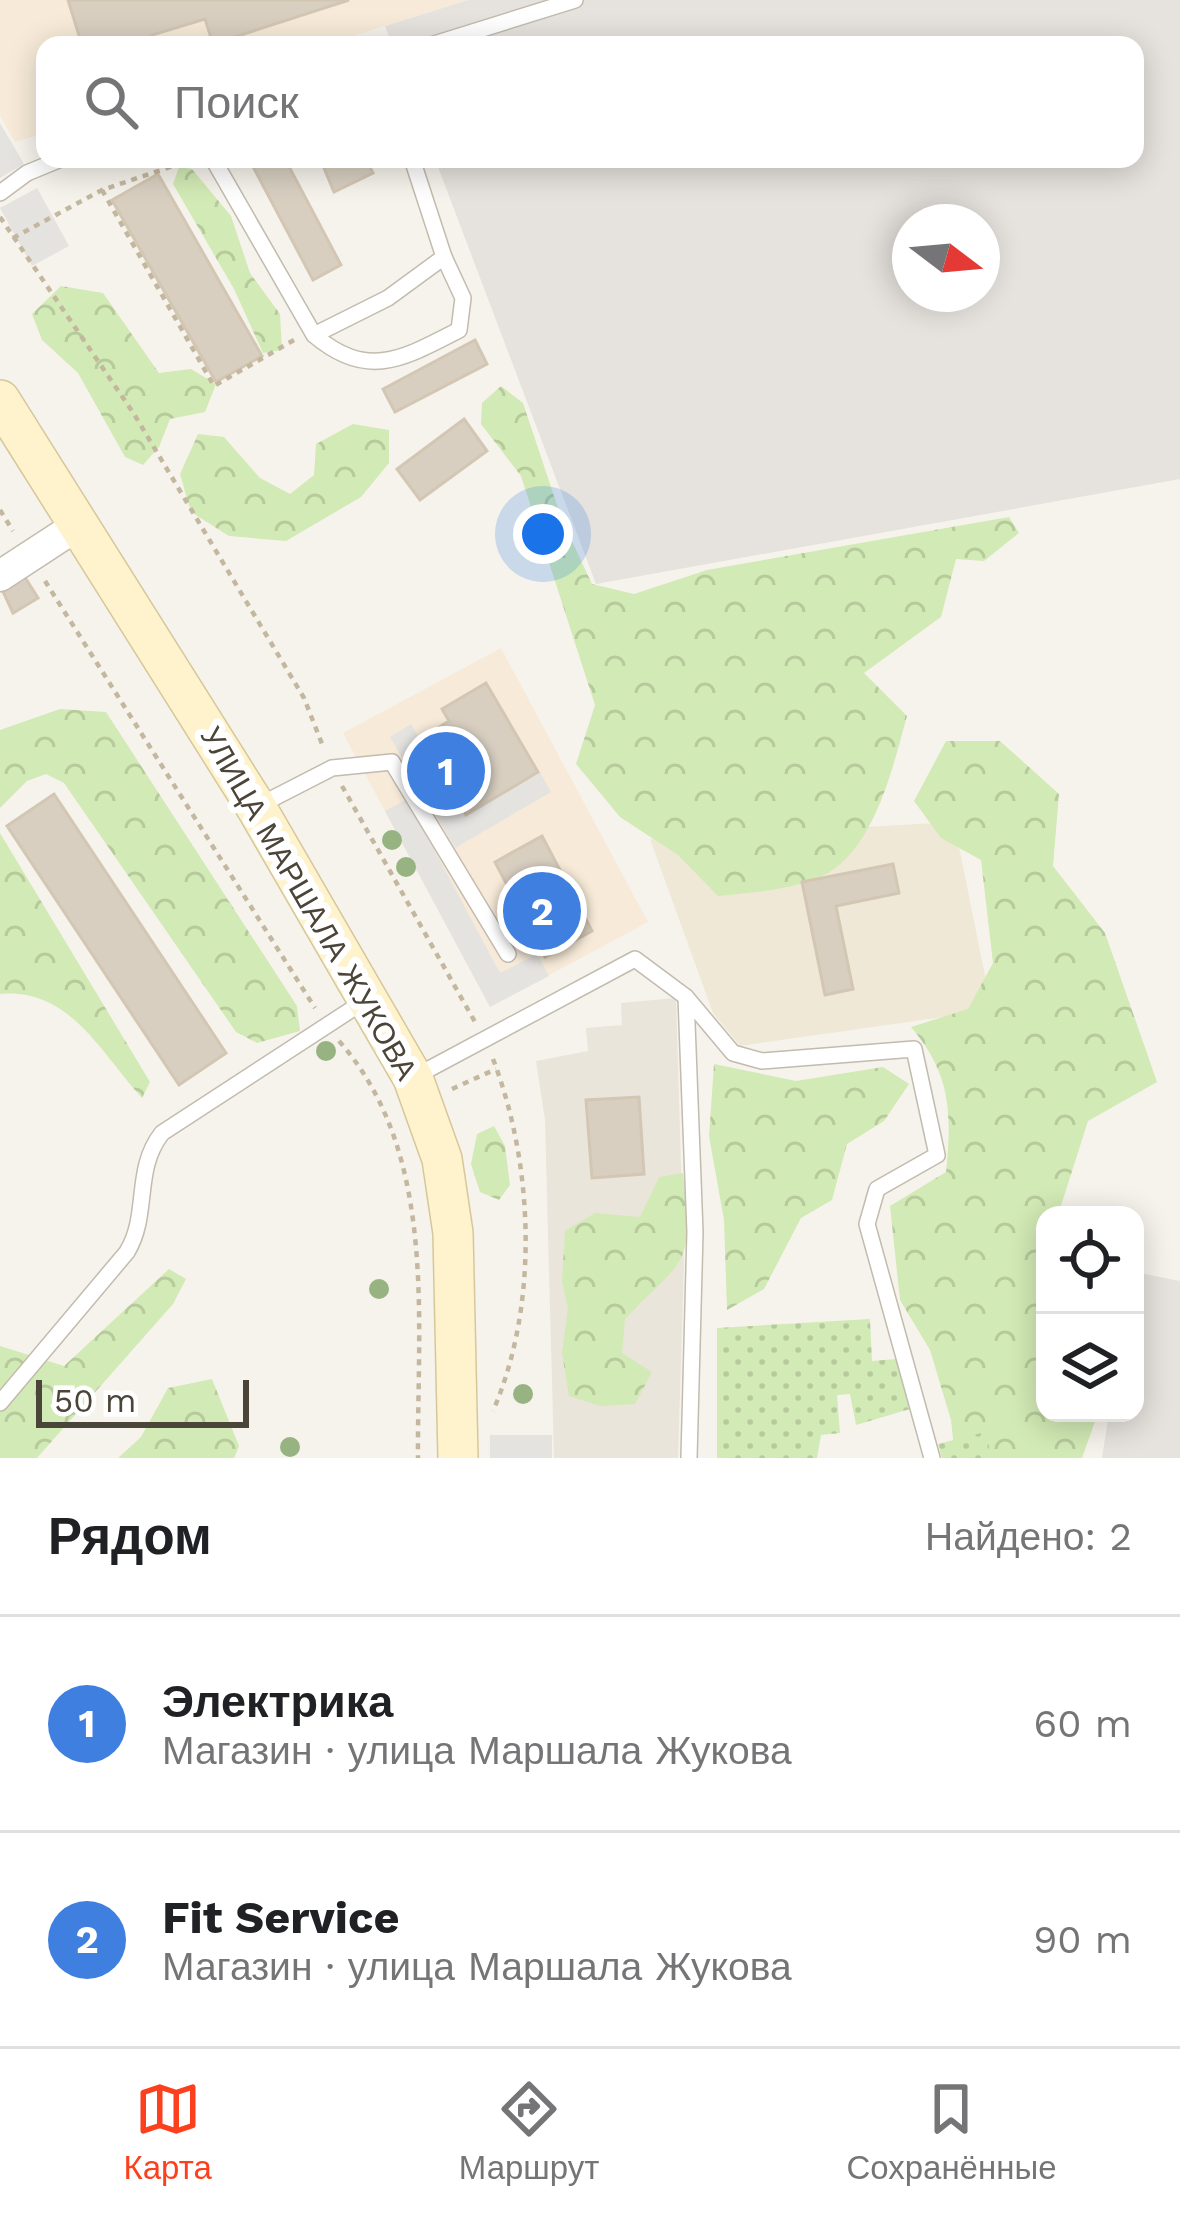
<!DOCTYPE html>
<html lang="ru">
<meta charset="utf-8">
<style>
:root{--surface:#fff;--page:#f6f6f6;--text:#202124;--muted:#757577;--line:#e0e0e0;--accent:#fc3f1d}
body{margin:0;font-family:"Work Sans",sans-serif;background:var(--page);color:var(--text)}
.controls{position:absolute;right:36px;bottom:36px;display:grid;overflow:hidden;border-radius:24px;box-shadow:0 6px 30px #0003}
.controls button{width:108px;height:108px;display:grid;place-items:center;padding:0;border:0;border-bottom:3px solid var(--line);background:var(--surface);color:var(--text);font:60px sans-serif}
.compass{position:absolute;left:892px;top:204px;width:108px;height:108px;border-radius:50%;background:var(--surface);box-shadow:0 6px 30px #0003;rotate:106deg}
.scale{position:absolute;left:36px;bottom:30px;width:213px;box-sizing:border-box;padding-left:12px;border:6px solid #4b4439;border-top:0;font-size:33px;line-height:42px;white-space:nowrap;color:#4b4439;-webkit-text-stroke:9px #fff;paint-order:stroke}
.you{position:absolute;left:543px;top:534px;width:42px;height:42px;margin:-30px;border:9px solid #fff;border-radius:50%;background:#1a73e8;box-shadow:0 0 0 18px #1a73e833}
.badge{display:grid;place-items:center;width:78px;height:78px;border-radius:50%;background:var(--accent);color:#fff;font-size:39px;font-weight:700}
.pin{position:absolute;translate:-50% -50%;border:6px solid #fff;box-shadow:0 3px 12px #0006}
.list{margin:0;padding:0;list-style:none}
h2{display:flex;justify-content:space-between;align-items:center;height:156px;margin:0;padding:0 48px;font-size:51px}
h2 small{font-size:39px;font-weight:400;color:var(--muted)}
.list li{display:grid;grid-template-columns:78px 1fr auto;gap:36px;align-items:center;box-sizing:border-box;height:216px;padding:0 48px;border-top:3px solid var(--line)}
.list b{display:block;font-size:45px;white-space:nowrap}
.list p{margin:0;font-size:39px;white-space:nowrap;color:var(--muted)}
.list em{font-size:39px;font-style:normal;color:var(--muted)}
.icon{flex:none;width:66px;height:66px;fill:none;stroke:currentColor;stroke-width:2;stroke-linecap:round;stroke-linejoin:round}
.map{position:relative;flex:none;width:1180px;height:1458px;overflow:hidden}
.search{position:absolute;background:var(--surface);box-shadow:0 6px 30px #0003;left:36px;right:36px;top:36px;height:132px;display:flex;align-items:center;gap:30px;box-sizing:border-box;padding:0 42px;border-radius:24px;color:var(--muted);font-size:45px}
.sheet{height:588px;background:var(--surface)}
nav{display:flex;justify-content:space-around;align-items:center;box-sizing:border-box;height:168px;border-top:3px solid var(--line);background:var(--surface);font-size:33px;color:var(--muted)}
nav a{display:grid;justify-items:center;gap:6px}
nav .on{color:var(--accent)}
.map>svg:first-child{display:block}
</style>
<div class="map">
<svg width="1180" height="1458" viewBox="0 0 1180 1458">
<defs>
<pattern id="forest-crowns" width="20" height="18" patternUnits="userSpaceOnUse" patternTransform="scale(3)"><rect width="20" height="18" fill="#d2eab5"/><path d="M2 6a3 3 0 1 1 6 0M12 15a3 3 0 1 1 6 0" fill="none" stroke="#b6ca9c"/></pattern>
<pattern id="garden-dots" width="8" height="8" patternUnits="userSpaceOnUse" patternTransform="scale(3)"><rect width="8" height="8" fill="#d2eab5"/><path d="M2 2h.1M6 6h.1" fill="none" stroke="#b6ca9c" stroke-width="1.8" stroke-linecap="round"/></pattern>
</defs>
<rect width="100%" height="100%" fill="#f6f3ec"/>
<path fill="#eae5da" d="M676,998l8,266 -6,194h-124l-9,-338 -9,-59 52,-10 -2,-23 36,-3 -1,-22z"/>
<g fill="#f7ead8">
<path d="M0,0h467l-143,45h-279v88l-30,9 -15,-26z"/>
<path d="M501,648l147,274 -158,85 -147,-274z"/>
</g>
<g fill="#e6e2dd" fill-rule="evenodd">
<path d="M468,0h712v479l-584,105 -161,-425h700v-114h-743l-7,-19zM910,222h72v72h-72z"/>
<path d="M1135,1272l45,9v177h-78l7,-45h26z"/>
</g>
<path fill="#efe8d6" d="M954,822l38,188 -252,36 -27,-33 -63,-174z"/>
<g fill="url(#forest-crowns)">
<path d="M179,167l13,2 39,47 19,57 30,41 2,36 -19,3 -29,-64 -61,-105z"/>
<path d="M61,286l42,7 56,80 32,-4 25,15 -11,28 -35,7 -11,28 -16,18 -18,-8 -47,-84 -36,-33 -10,-26z"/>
<path d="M501,386l22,17 39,117 30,64 42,10 73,-24 302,-53 10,16 -35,28 -28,-2 -15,58 -77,56 43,43c-14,50 -31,128 -79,157 -30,17 -76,19 -110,23l-40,-41 -58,-38 -44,-53 19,-59 -74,-229 -40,-52 1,-21z"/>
<path d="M353,424l36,6v33l-28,34 -75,44 -57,-5 -38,-24 -11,-38 18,-40 26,3 36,41 30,16 24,-19 2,-31z"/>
<path d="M60,709l46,3 191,294 3,25 -43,12 -21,-11 -172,-249 -18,-9 -19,7 -27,27v-78z"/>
<path d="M946,741h54l59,53 -6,72 52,67 52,149 -69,39 -30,94h-13v198h53l-16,45h-127l-4,-38 -21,-70 -30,-50 -10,-94 56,-34c6,-59 5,-98 -35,-145l57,-18 25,-46 -12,-103 -40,-22 -27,-37z"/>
<path d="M0,833l150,249 -8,16c-42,-46 -72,-110 -142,-104z"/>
<path d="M714,1064l82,17 87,-14 26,17 -25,37 -37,23 -15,56 -31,18 -37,71 -37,21 -3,-90 -15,-84z"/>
<path d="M494,1126l11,20 5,39 -11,15 -19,-8 -9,-28 6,-30z"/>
<path d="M683,1173c10,97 4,81 -58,146l-3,34 30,19 -17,32 -35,2 -31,-10 -7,-43 6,-45 -6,-27 3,-50 30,-18 45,4 19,-40z"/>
<path d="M169,1269l17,10 -13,25 -136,154h-37v-112l64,20z"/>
<path d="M212,1379l27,67 -5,12h-116l23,-21 27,-49z"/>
</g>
<g fill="url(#garden-dots)">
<path d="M870,1319l2,42 24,-2 14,50 -54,16 -6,-31 -13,1 3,38 -19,2 -4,23h-100v-130z"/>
<path d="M985,1432l7,26h-50l-4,-14z"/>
</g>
<g fill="#e5e3e0">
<path d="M0,123l24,41 -24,14z"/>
<path d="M37,188l32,58 -37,20 -32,-58z"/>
<path d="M411,724l54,92 75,-44 11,20 -96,56 -65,-111z"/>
<path d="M407,799l93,174 37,-19 12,22 -59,31 -105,-196z"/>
<rect x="490" y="1435" width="62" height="23"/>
</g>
<g fill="#d8cfc1" stroke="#d3c7b4" stroke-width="3">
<path d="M68,0h281l-136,44 -8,-25 -53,16 3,10h-73z"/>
<path d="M249,159h36l56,106 -28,15z"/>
<path d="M342,159h24l7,14 -39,19 -10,-24z"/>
<path d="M158,174l104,182 -46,26 -104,-182z"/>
<path d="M475,340l12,24 -92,48 -12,-23z"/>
<path d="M464,419l23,32 -67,49 -23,-31z"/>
<path d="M21,571l17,27 -25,15 -13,-28z"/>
<path d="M486,683l52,89 -72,43 -45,-77 28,-17 -7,-12z"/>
<path d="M54,794l172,259 -47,32 -172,-259z"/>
<path d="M542,836l50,95 -47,26 -50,-95z"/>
<path d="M893,864l6,29 -63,13 17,83 -28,6 -23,-113z"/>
<path d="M639,1097l5,77 -52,4 -6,-78z"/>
</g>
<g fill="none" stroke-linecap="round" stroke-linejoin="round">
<defs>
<g id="service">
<path d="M431,45l144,-45"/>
<path d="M213,159l101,176 74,-37 56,-41 -32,-98"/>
<path d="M0,193l27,-20 34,-14"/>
<path d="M314,335c54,46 90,23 145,-5l4,-32 -19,-41"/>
<path d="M258,806l74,-38 60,-6 116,192"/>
<path d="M686,997l9,235 -6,226"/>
<path d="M416,1076l219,-117 51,38 47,56 29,8 152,-12 23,106 -60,34 -10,35 65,234"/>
<path d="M0,1403l127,-151c23,-38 6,-82 35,-119l204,-133"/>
</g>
<path id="minor" d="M0,576l78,-51"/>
<path id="secondary" d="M0,400l256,407 157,271 29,81 11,74 5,225"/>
</defs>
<use href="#service" stroke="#c2bbae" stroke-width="18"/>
<use href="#minor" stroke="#c2bbae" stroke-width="33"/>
<use href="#secondary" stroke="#d6c79b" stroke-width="42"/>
<g stroke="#c4b79f" stroke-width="4.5" stroke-dasharray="6 6" stroke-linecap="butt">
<path d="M102,190l112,196 80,-46"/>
<path d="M0,217l134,197 170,284 20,51"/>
<path d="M13,238l89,-48 92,-31"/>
<path d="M0,510l13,21"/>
<path d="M45,581l270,427"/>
<path d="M342,786l133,236"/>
<path d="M339,1041c99,112 78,278 79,417"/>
<path d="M493,1059c41,107 46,246 0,352"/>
<path d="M452,1089l44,-20"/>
</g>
<use href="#service" stroke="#fff" stroke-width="15"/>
<use href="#minor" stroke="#fff" stroke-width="30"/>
<use href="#secondary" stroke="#fff3cd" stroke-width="39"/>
</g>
<g fill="#97b381">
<circle cx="392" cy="840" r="10"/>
<circle cx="406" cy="867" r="10"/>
<circle cx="326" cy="1051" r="10"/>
<circle cx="379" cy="1289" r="10"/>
<circle cx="523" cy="1394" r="10"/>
<circle cx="290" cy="1447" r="10"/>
</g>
<g text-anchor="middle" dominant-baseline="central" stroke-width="12" stroke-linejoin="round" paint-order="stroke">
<g font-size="30" fill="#4b4439" stroke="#fff">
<text transform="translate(309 903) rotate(60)">УЛИЦА МАРШАЛА ЖУКОВА</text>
</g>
</g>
</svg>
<div class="controls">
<button><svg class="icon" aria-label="locate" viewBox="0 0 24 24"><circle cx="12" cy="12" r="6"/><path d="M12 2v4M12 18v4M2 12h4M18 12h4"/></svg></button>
<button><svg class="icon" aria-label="layers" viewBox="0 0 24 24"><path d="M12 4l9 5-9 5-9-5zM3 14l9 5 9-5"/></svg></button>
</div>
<svg class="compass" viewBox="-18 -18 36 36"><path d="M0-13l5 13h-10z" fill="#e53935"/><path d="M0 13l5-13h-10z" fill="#757577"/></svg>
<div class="scale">50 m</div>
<div class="you"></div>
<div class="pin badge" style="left:446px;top:771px;background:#3f7fe0">1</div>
<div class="pin badge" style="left:542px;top:911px;background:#3f7fe0">2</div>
<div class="search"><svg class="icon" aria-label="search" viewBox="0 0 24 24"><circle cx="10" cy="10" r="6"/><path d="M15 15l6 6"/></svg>Поиск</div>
</div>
<section class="sheet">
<h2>Рядом<small>Найдено: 2</small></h2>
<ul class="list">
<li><span class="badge" style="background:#3f7fe0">1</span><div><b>Электрика</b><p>Магазин · улица Маршала Жукова</p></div><em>60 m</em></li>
<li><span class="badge" style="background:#3f7fe0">2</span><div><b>Fit Service</b><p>Магазин · улица Маршала Жукова</p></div><em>90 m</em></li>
</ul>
</section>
<nav>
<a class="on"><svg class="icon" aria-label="map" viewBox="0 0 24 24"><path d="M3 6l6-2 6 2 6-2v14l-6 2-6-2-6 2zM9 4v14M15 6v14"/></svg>Карта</a>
<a><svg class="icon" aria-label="directions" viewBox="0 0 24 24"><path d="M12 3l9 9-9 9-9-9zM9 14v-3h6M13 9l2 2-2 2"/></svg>Маршрут</a>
<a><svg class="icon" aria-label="saved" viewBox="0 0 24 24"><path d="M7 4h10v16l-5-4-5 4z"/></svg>Сохранённые</a>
</nav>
